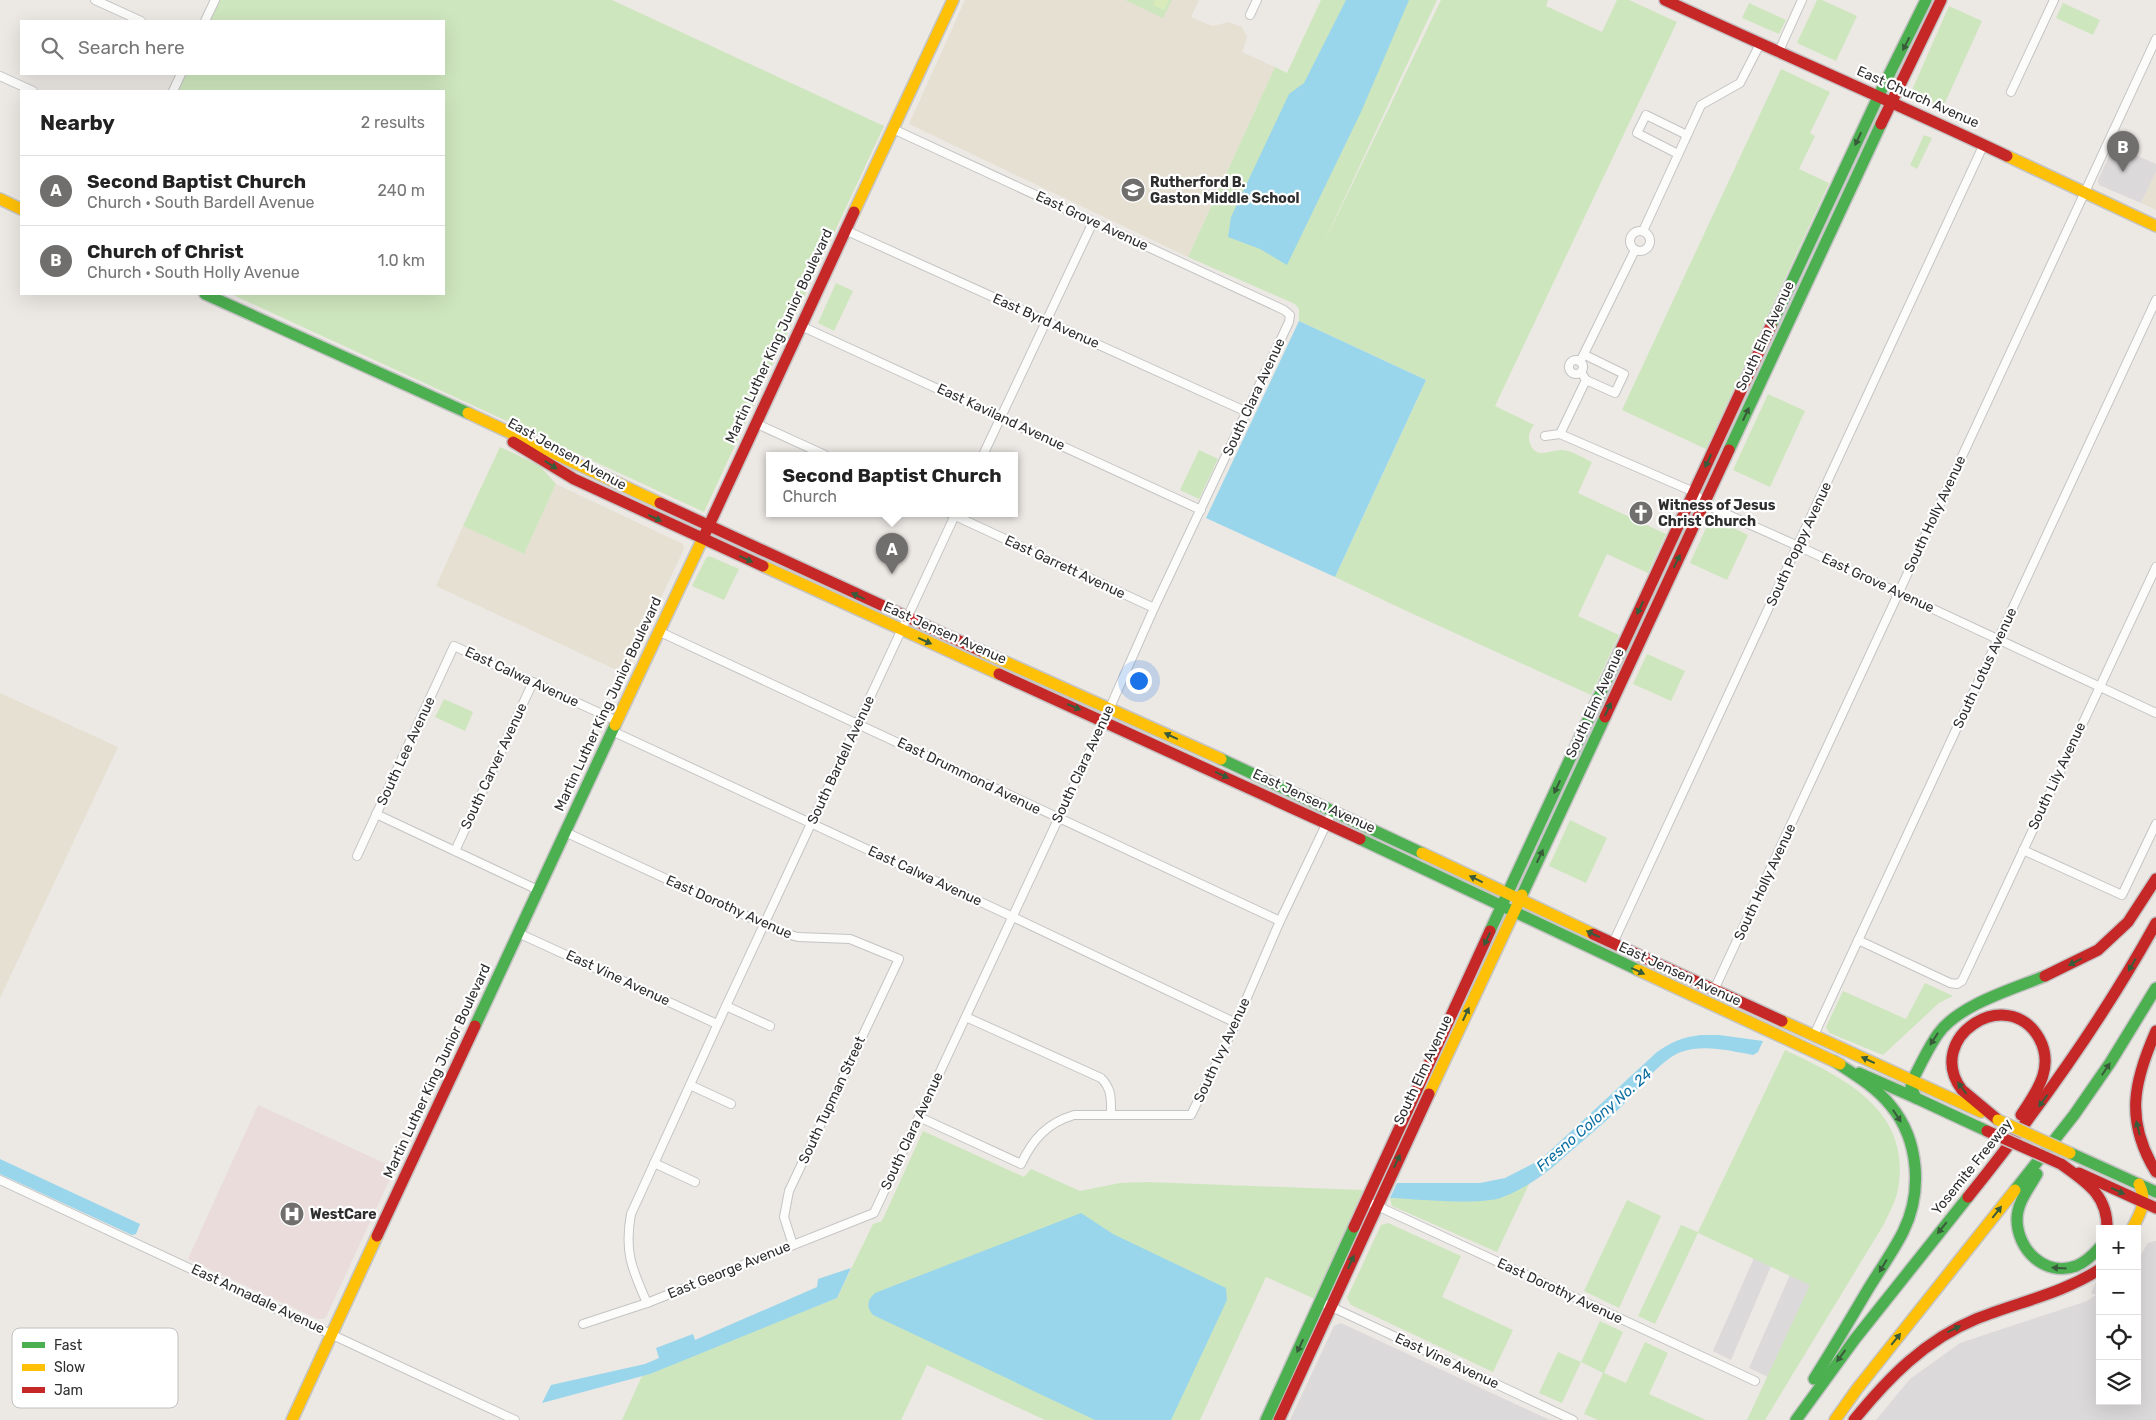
<!DOCTYPE html>
<meta charset="utf-8">
<style>
:root{--surface:#fff;--page:#f6f6f6;--text:#222;--muted:#767676;--line:#e0e0e0;--accent:#706f6e}
body{margin:0;font-family:Rubik,sans-serif;background:var(--page);color:var(--text)}
.controls{position:absolute;right:15px;bottom:15px;display:grid;overflow:hidden;border-radius:0px;box-shadow:0 5px 20px #0002}
.controls button{width:45px;height:45px;display:grid;place-items:center;padding:0;border:0;border-bottom:1px solid var(--line);background:var(--surface);color:var(--text);font:25px sans-serif}
.you{position:absolute;left:1138px;top:680px;width:18px;height:18px;margin:-12px;border:4px solid #fff;border-radius:50%;background:#1a73e8;box-shadow:0 0 0 8px #1a73e833}
.badge{display:grid;place-items:center;width:32px;height:32px;border-radius:50%;background:var(--accent);color:#fff;font-size:16px;font-weight:700}
.pin{position:absolute;translate:-50% -41px;filter:drop-shadow(0 1px 2px #0008)}
.pin::after{content:'';position:absolute;top:26px;width:18px;height:15px;background:inherit;clip-path:polygon(0 0,100% 0,50% 100%)}
.popup{position:absolute;left:766px;top:452px;width:252px;height:65px;box-sizing:border-box;display:grid;place-content:center;border-radius:0px;background:var(--surface);filter:drop-shadow(0 1px 4px #0005);font-size:16px;white-space:nowrap;color:var(--muted)}
.popup b{font-size:19px;color:var(--text)}
.popup::after{content:'';position:absolute;left:50%;top:100%;margin-left:-10px;border:10px solid transparent;border-top-color:var(--surface)}
.list{margin:0;padding:0;list-style:none}
h2{display:flex;justify-content:space-between;align-items:center;height:65px;margin:0;padding:0 20px;font-size:21px}
h2 small{font-size:16px;font-weight:400;color:var(--muted)}
.list li{display:grid;grid-template-columns:32px 1fr auto;gap:15px;align-items:center;box-sizing:border-box;height:70px;padding:0 20px;border-top:1px solid var(--line)}
.list b{display:block;font-size:19px;white-space:nowrap}
.list p{margin:0;font-size:16px;white-space:nowrap;color:var(--muted)}
.list em{font-size:16px;font-style:normal;color:var(--muted)}
.icon{flex:none;width:28px;height:28px;fill:none;stroke:currentColor;stroke-width:2;stroke-linecap:round;stroke-linejoin:round}
.map{position:relative;flex:none;width:2156px;height:1420px;overflow:hidden}
.search{position:absolute;background:var(--surface);box-shadow:0 5px 20px #0002;left:20px;top:20px;width:425px;height:55px;display:flex;align-items:center;gap:12px;box-sizing:border-box;padding:0 18px;border-radius:0px;color:var(--muted);font-size:19px}
.panel{position:absolute;background:var(--surface);box-shadow:0 5px 20px #0002;left:20px;top:90px;width:425px;height:205px;border-radius:0px}
.map>svg:first-child{display:block}
</style>
<div class="map">
<svg width="2156" height="1420" viewBox="0 0 2156 1420">
<rect width="100%" height="100%" fill="#ece8e4"/>
<g fill="#dcd9db">
<path d="M2114,145l42,19v8l-15,31 -42,-18 -1,-5z"/>
<path d="M2156,1241v179h-280l34,-41 50,-36 127,-42 9,-6 -5,-2 5,-11 4,-3v122h37v-140l11,-18z"/>
<path d="M1754,1258l17,8 -40,94 -18,-9z"/>
<path d="M1790,1275l21,10 -43,92 -19,-9z"/>
<path d="M1341,1323l187,87 22,10h-260l44,-94z"/>
</g>
<g fill="#e6e0d3">
<path d="M965,0h234l-8,17 21,9 17,-4 13,5 5,10 -5,15 33,15 -87,190 -279,-133z"/>
<path d="M2156,172v38l-15,-7z"/>
<path d="M556,484l127,60 1,5 -59,125 -189,-88 27,-60 61,28z"/>
<path d="M0,693l118,54 -118,251z"/>
</g>
<path fill="#e9dcdb" d="M258,1105l137,63 -69,149 -3,2h-5l-130,-60z"/>
<g fill="#cee6be">
<path d="M220,0h392l272,126 -180,386 -473,-218h213v-203h-266l8,-17h258v-53h-234z"/>
<path d="M1125,0h47l-9,18z"/>
<path d="M1321,0h116l-117,251 121,-251h107l-2,6 56,26 15,-32h12l48,22 -182,384 39,19c-4,5 -7,11 -4,18 6,18 21,6 33,7 10,1 20,8 29,12l-14,31 88,41 -18,39 -41,-19 -29,62 41,19 -28,60 -191,-87 -65,-31 91,-197 -127,-59v-12l-4,-5 -107,-47 87,-190 12,6z"/>
<path d="M1817,0h5l35,16 -21,45 -39,-18z"/>
<path d="M1749,3l37,17 -7,14 -37,-16z"/>
<path d="M2063,3l37,17 -7,15 -37,-17z"/>
<path d="M1949,6l33,15 -39,86 -28,-13 -3,-4z"/>
<path d="M1781,69l49,23 -20,41 5,3 -16,33 30,14 -123,266 -84,-39z"/>
<path d="M1924,135l8,3 -15,31 -7,-4z"/>
<path d="M836,283l17,8 -19,40 -16,-8z"/>
<path d="M1768,394l37,17 -35,76 -37,-17z"/>
<path d="M500,447l39,18 17,19 -32,70 -61,-28z"/>
<path d="M1199,450l19,9 -19,40 -19,-9z"/>
<path d="M1711,517l37,18 -21,45 -37,-17z"/>
<path d="M709,556l30,13 -15,31 -32,-14 14,-28z"/>
<path d="M1647,654l38,17 -14,30 -38,-17z"/>
<path d="M444,699l29,13 -8,19 -30,-14z"/>
<path d="M1570,820l37,18 -21,45 -37,-17z"/>
<path d="M1925,983l28,13 -14,7 -56,52 -54,-22 -3,-6 17,-36 63,28z"/>
<path d="M1785,1050c59,28 127,60 113,139 -2,12 -9,24 -14,35l-119,196h-18l63,-135 -112,-52 -43,91 -17,-8 43,-91 17,7z"/>
<path d="M923,1131l101,46 7,-8 49,22 40,-8 27,-1 216,8 -48,109 -49,-22 -66,143h-155l-118,-55 -26,55h-279l20,-44 195,-78 36,-74 9,-3z"/>
<path d="M1530,1182l-33,70 -105,-46 -2,-8 89,3 25,-4z"/>
<path d="M1627,1200l34,16 -42,92 -35,-17z"/>
<path d="M1388,1223l73,33 -19,41 71,33 -20,42 -142,-67 -4,-7 34,-73z"/>
<path d="M1600,1321l23,11 -19,41 22,10 19,-41 23,11 -19,41 57,26h-108l-14,-6 19,-41 -22,-11 -19,41 -23,-10 19,-41 23,10z"/>
</g>
<path fill="#d9eabb" d="M1155,0h14l-5,10 -11,-5z"/>
<g fill="#99d6ec">
<path d="M1346,0h63l-48,112 -74,153 -27,-16 -32,-12 3,-20 58,-123 15,-11z"/>
<path d="M1299,321l127,59 -91,197 -129,-59z"/>
<path d="M1701,1035h18l44,6 -5,11 -5,3c-23,-4 -48,-11 -72,-3 -20,7 -43,38 -59,54 -22,21 -46,40 -69,61 -14,11 -33,24 -50,30 -23,9 -86,2 -113,1l7,-15h83l25,-5 35,-18 117,-108c14,-10 26,-15 44,-17z"/>
<path d="M0,1159l140,65 -4,10 -4,1 -132,-61z"/>
<path d="M1081,1213l32,21 113,54 1,12 -56,120h-76l-222,-105c-7,-8 -6,-15 2,-22z"/>
<path d="M851,1268l-14,30 -187,76 -108,29 9,-18 94,-21 14,-6 -3,-10 37,-14 2,6 122,-53 1,-8z"/>
</g>
<g fill="none" stroke-linecap="round" stroke-linejoin="round">
<defs>
<g id="street">
<path d="M95,0l46,21"/>
<path d="M1250,15l7,-15"/>
<path d="M205,21l10,-21"/>
<path d="M1778,53l24,-53"/>
<path d="M0,76l33,15"/>
<path d="M173,91l8,-17"/>
<path d="M2011,92l43,-92"/>
<path d="M1678,154l-41,-21 9,-18 41,20"/>
<path d="M845,230l402,182"/>
<circle cx="1640" cy="241" r="10"/>
<path d="M1643,231l58,-126 39,-22 20,-39"/>
<path d="M801,326l400,184"/>
<path d="M1585,355l39,19 -9,19 -29,-13"/>
<circle cx="1576" cy="367" r="7"/>
<path d="M1580,362l55,-112"/>
<path d="M755,423l70,32"/>
<path d="M1560,434l26,-54 -5,-8"/>
<path d="M1545,436l15,-2 134,58 10,12 94,42 358,167"/>
<path d="M983,455l110,-233"/>
<path d="M949,513l205,95"/>
<path d="M658,631l622,290"/>
<path d="M612,731l401,186 223,106"/>
<path d="M376,814l162,76"/>
<path d="M565,832l218,101 15,4 52,2 49,20 -110,232 -5,26 9,28"/>
<path d="M2023,850l99,45 34,-71"/>
<path d="M455,851l78,-169"/>
<path d="M357,856l97,-210 163,75"/>
<path d="M518,933l199,91"/>
<path d="M1858,940l92,43 7,1 5,-3 194,-414"/>
<path d="M1613,943l371,-799"/>
<path d="M1714,990l442,-951"/>
<path d="M726,1006l44,20"/>
<path d="M966,1017l135,61c11,11 10,21 10,35"/>
<path d="M1814,1035l342,-735"/>
<path d="M690,1085l41,19"/>
<path d="M919,1117l102,47c12,-25 26,-41 53,-49h117l45,-92 44,-102 53,-111"/>
<path d="M654,1163l41,19"/>
<path d="M0,1180l515,240"/>
<path d="M1373,1204l382,177"/>
<path d="M1321,1302l252,118"/>
<path d="M647,1303c-15,-34 -23,-51 -16,-89l95,-208 230,-493"/>
<path d="M583,1324l64,-21 227,-90 230,-492 50,-113 135,-286 1,-7 -6,-5 -391,-181"/>
</g>
<g id="fast">
<path d="M205,294l263,119"/>
<path d="M1771,326l108,-231 47,-95"/>
<path d="M1729,450l152,-326"/>
<path d="M1221,759l201,94"/>
<path d="M1360,839l278,131"/>
<path d="M1522,895l83,-178"/>
<path d="M1490,931l132,-284"/>
<path d="M475,1026l140,-301"/>
<path d="M1859,1073l57,25"/>
<path d="M1916,1098l71,33"/>
<path d="M1916,1098l-5,-11 1,-6c8,-15 16,-33 26,-47 20,-29 75,-45 107,-58"/>
<path d="M2070,1153l86,39"/>
<path d="M2037,1174c-8,14 -20,29 -20,45 0,31 28,58 59,47 10,-4 17,-11 24,-19"/>
<path d="M2015,1190l59,-75 36,-52 46,-75"/>
<path d="M1814,1379c18,-29 36,-59 53,-88 12,-20 26,-39 36,-59 20,-40 16,-92 -12,-126 -15,-19 -37,-32 -57,-45"/>
<path d="M1266,1420l88,-193"/>
<path d="M1796,1420l59,-81 113,-142"/>
</g>
<g id="slow">
<path d="M2007,156l149,70"/>
<path d="M0,199l21,10"/>
<path d="M854,212l99,-212"/>
<path d="M468,413l192,90"/>
<path d="M763,566l236,108"/>
<path d="M981,651l240,108"/>
<path d="M615,725l89,-189"/>
<path d="M1422,853l171,81"/>
<path d="M1638,970l202,94"/>
<path d="M1782,1021l199,91"/>
<path d="M1429,1094l93,-199"/>
<path d="M2132,1229c8,-15 16,-28 7,-45"/>
<path d="M292,1420l85,-184"/>
<path d="M1835,1420l22,-31 158,-199"/>
</g>
<g id="jam">
<path d="M1665,0c114,53 229,102 342,156"/>
<path d="M1881,124l60,-124"/>
<path d="M513,442l61,37 189,87"/>
<path d="M660,503l321,148"/>
<path d="M704,536l150,-324"/>
<path d="M1622,647l149,-321"/>
<path d="M999,674l361,165"/>
<path d="M1605,717l124,-267"/>
<path d="M1593,934l189,87"/>
<path d="M2045,976l53,-26 30,-28 28,-43"/>
<path d="M2156,1031c-23,52 -31,90 0,141"/>
<path d="M1998,1120l-36,-30c-39,-52 45,-107 77,-52 16,29 -2,53 -18,77"/>
<path d="M2061,1164c25,18 47,31 46,65"/>
<path d="M2079,1173l77,35"/>
<path d="M1968,1197c70,-87 134,-176 188,-274"/>
<path d="M1354,1227l136,-296"/>
<path d="M377,1236l98,-210"/>
<path d="M1279,1420l150,-326"/>
<path d="M1854,1420c34,-42 71,-80 122,-101 42,-17 86,-25 124,-50"/>
</g>
</defs>
<use href="#street" stroke="#c5c4c5" stroke-width="10"/>
<use href="#fast" stroke="#c5c4c5" stroke-width="14"/>
<use href="#slow" stroke="#c5c4c5" stroke-width="14"/>
<use href="#jam" stroke="#c5c4c5" stroke-width="14"/>
<use href="#street" stroke="#fcfcfb" stroke-width="8"/>
<use href="#fast" stroke="#4caf50" stroke-width="11"/>
<use href="#slow" stroke="#ffc107" stroke-width="11"/>
<use href="#jam" stroke="#c62828" stroke-width="11"/>
<defs>
<path id="slow-bridge" d="M1998,1120l72,33"/>
<path id="jam-bridge" d="M1987,1131l74,33"/>
</defs>
<use href="#slow-bridge" stroke="#c6c5c4" stroke-width="14" stroke-linecap="butt"/>
<use href="#jam-bridge" stroke="#c6c5c4" stroke-width="14" stroke-linecap="butt"/>
<use href="#slow-bridge" stroke="#ffc107" stroke-width="11"/>
<use href="#jam-bridge" stroke="#c62828" stroke-width="11"/>
</g>
<defs><path id="oneway-solid" d="M-6-.8H1V-3.2L6.5 0L1 3.2V.8H-6Z" transform="scale(1.25)"/></defs>
<g fill="#385b3a">
<use href="#oneway-solid" transform="translate(1906 44) rotate(117)"/>
<use href="#oneway-solid" transform="translate(1858 139) rotate(115)"/>
<use href="#oneway-solid" transform="translate(1746 414) rotate(-65)"/>
<use href="#oneway-solid" transform="translate(1708 461) rotate(115)"/>
<use href="#oneway-solid" transform="translate(551 465) rotate(33)"/>
<use href="#oneway-solid" transform="translate(655 518) rotate(25)"/>
<use href="#oneway-solid" transform="translate(746 559) rotate(25)"/>
<use href="#oneway-solid" transform="translate(1677 561) rotate(-65)"/>
<use href="#oneway-solid" transform="translate(858 596) rotate(-155)"/>
<use href="#oneway-solid" transform="translate(1640 608) rotate(115)"/>
<use href="#oneway-solid" transform="translate(925 641) rotate(24)"/>
<use href="#oneway-solid" transform="translate(1074 707) rotate(24)"/>
<use href="#oneway-solid" transform="translate(1608 709) rotate(-65)"/>
<use href="#oneway-solid" transform="translate(1171 736) rotate(-155)"/>
<use href="#oneway-solid" transform="translate(1222 775) rotate(25)"/>
<use href="#oneway-solid" transform="translate(1557 787) rotate(115)"/>
<use href="#oneway-solid" transform="translate(1540 856) rotate(-65)"/>
<use href="#oneway-solid" transform="translate(1476 879) rotate(-154)"/>
<use href="#oneway-solid" transform="translate(1593 934) rotate(-155)"/>
<use href="#oneway-solid" transform="translate(1487 939) rotate(115)"/>
<use href="#oneway-solid" transform="translate(2075 962) rotate(153)"/>
<use href="#oneway-solid" transform="translate(2132 965) rotate(120)"/>
<use href="#oneway-solid" transform="translate(1638 971) rotate(25)"/>
<use href="#oneway-solid" transform="translate(1466 1014) rotate(-65)"/>
<use href="#oneway-solid" transform="translate(1934 1039) rotate(123)"/>
<use href="#oneway-solid" transform="translate(1868 1060) rotate(-155)"/>
<use href="#oneway-solid" transform="translate(2106 1069) rotate(-56)"/>
<use href="#oneway-solid" transform="translate(1962 1088) rotate(-127)"/>
<use href="#oneway-solid" transform="translate(2043 1101) rotate(126)"/>
<use href="#oneway-solid" transform="translate(1897 1116) rotate(57)"/>
<use href="#oneway-solid" transform="translate(2138 1128) rotate(-104)"/>
<use href="#oneway-solid" transform="translate(1397 1161) rotate(-65)"/>
<use href="#oneway-solid" transform="translate(2118 1191) rotate(25)"/>
<use href="#oneway-solid" transform="translate(1997 1212) rotate(-52)"/>
<use href="#oneway-solid" transform="translate(1942 1228) rotate(129)"/>
<use href="#oneway-solid" transform="translate(1351 1262) rotate(-66)"/>
<use href="#oneway-solid" transform="translate(1883 1266) rotate(121)"/>
<use href="#oneway-solid" transform="translate(2059 1268) rotate(-177)"/>
<use href="#oneway-solid" transform="translate(1954 1329) rotate(-26)"/>
<use href="#oneway-solid" transform="translate(1896 1339) rotate(-51)"/>
<use href="#oneway-solid" transform="translate(1300 1346) rotate(115)"/>
<use href="#oneway-solid" transform="translate(1841 1356) rotate(126)"/>
</g>
<defs>
<symbol id="school-disc" viewBox="-11 -11 22 22"><circle r="9.5" fill="#706f6e" stroke="#fff"/><path d="M0-5L7-2L0 1L-7-2ZM-4 1L0 2.5L4 1V4Q0 6-4 4Z" fill="#fff"/></symbol>
<symbol id="church-disc" viewBox="-11 -11 22 22"><circle r="9.5" fill="#706f6e" stroke="#fff"/><path d="M-1.2-6h2.4v3.5h3.3v2.4h-3.3V6h-2.4V-.1h-3.3v-2.4h3.3Z" fill="#fff"/></symbol>
<symbol id="hospital-disc" viewBox="-11 -11 22 22"><circle r="9.5" fill="#706f6e" stroke="#fff"/><path d="M-5-5h3v3.5h4V-5h3V5h-3V1.5h-4V5h-3Z" fill="#fff"/></symbol>
</defs>
<g fill-rule="evenodd">
<use href="#school-disc" x="1119" y="176" width="28" height="28"/>
<use href="#church-disc" x="1627" y="499" width="28" height="28"/>
<use href="#hospital-disc" x="278" y="1200" width="28" height="28"/>
</g>
<g text-anchor="middle" dominant-baseline="central" stroke-width="4.5" stroke-linejoin="round" paint-order="stroke">
<g font-size="14" fill="#2e2e2e" stroke="#fff">
<text transform="translate(1918 97) rotate(24)">East Church Avenue</text>
<text transform="translate(1092 221) rotate(25)">East Grove Avenue</text>
<text transform="translate(1046 321) rotate(24)">East Byrd Avenue</text>
<text transform="translate(779 336) rotate(-65)">Martin Luther King Junior Boulevard</text>
<text transform="translate(1765 336) rotate(-65)">South Elm Avenue</text>
<text transform="translate(1254 397) rotate(-65)">South Clara Avenue</text>
<text transform="translate(1001 417) rotate(25)">East Kaviland Avenue</text>
<text transform="translate(567 454) rotate(29)">East Jensen Avenue</text>
<text transform="translate(1935 514) rotate(-65)">South Holly Avenue</text>
<text transform="translate(1799 544) rotate(-65)">South Poppy Avenue</text>
<text transform="translate(1065 567) rotate(25)">East Garrett Avenue</text>
<text transform="translate(1878 583) rotate(25)">East Grove Avenue</text>
<text transform="translate(945 633) rotate(24)">East Jensen Avenue</text>
<text transform="translate(1985 668) rotate(-65)">South Lotus Avenue</text>
<text transform="translate(522 677) rotate(25)">East Calwa Avenue</text>
<text transform="translate(1595 703) rotate(-65)">South Elm Avenue</text>
<text transform="translate(608 704) rotate(-65)">Martin Luther King Junior Boulevard</text>
<text transform="translate(406 751) rotate(-65)">South Lee Avenue</text>
<text transform="translate(841 760) rotate(-65)">South Bardell Avenue</text>
<text transform="translate(1083 764) rotate(-65)">South Clara Avenue</text>
<text transform="translate(494 766) rotate(-65)">South Carver Avenue</text>
<text transform="translate(969 776) rotate(26)">East Drummond Avenue</text>
<text transform="translate(2057 776) rotate(-65)">South Lily Avenue</text>
<text transform="translate(1314 801) rotate(25)">East Jensen Avenue</text>
<text transform="translate(925 876) rotate(25)">East Calwa Avenue</text>
<text transform="translate(1765 882) rotate(-65)">South Holly Avenue</text>
<text transform="translate(729 907) rotate(24)">East Dorothy Avenue</text>
<text transform="translate(1680 974) rotate(25)">East Jensen Avenue</text>
<text transform="translate(618 978) rotate(25)">East Vine Avenue</text>
<text transform="translate(1222 1050) rotate(-65)">South Ivy Avenue</text>
<text transform="translate(1423 1070) rotate(-65)">South Elm Avenue</text>
<text transform="translate(437 1071) rotate(-65)">Martin Luther King Junior Boulevard</text>
<text transform="translate(832 1100) rotate(-65)">South Tupman Street</text>
<text transform="translate(912 1131) rotate(-65)">South Clara Avenue</text>
<text transform="translate(1972 1167) rotate(-51)">Yosemite Freeway</text>
<text transform="translate(729 1270) rotate(-22)">East George Avenue</text>
<text transform="translate(1560 1291) rotate(25)">East Dorothy Avenue</text>
<text transform="translate(258 1299) rotate(25)">East Annadale Avenue</text>
<text transform="translate(1447 1361) rotate(25)">East Vine Avenue</text>
</g>
<g font-size="14" font-weight="bold" fill="#2e2e2e" stroke="#fff" text-anchor="start">
<text x="1150" y="182">Rutherford B.<tspan x="1150" dy="16">Gaston Middle School</tspan></text>
<text x="1658" y="505">Witness of Jesus<tspan x="1658" dy="16">Christ Church</tspan></text>
<text x="310" y="1214">WestCare</text>
</g>
<g font-size="15" font-style="italic" fill="#0d6fa3" stroke="#fff">
<text transform="translate(1594 1120) rotate(-41)">Fresno Colony No. 24</text>
</g>
</g>
<rect x="12" y="1328" width="166" height="80" rx="8" fill="#fff" stroke="#c0c0c0" stroke-width="1"/>
<rect x="22" y="1342" width="23" height="6" fill="#4caf50"/>
<rect x="22" y="1364" width="23" height="7" fill="#ffc107"/>
<rect x="22" y="1387" width="23" height="6" fill="#c62828"/>
<g font-size="14" fill="#2e2e2e">
<text x="54" y="1350">Fast</text>
<text x="54" y="1372">Slow</text>
<text x="54" y="1395">Jam</text>
</g>
</svg>
<div class="controls">
<button>+</button>
<button>−</button>
<button><svg class="icon" aria-label="locate" viewBox="0 0 24 24"><circle cx="12" cy="12" r="6"/><path d="M12 2v4M12 18v4M2 12h4M18 12h4"/></svg></button>
<button><svg class="icon" aria-label="layers" viewBox="0 0 24 24"><path d="M12 4l9 5-9 5-9-5zM3 14l9 5 9-5"/></svg></button>
</div>
<div class="you"></div>
<div class="pin badge" style="left:892px;top:574px">A</div>
<div class="popup"><b>Second Baptist Church</b>Church</div>
<div class="pin badge" style="left:2123px;top:172px">B</div>
<div class="search"><svg class="icon" aria-label="search" viewBox="0 0 24 24"><circle cx="10" cy="10" r="6"/><path d="M15 15l6 6"/></svg>Search here</div>
<section class="panel">
<h2>Nearby<small>2 results</small></h2>
<ul class="list">
<li><span class="badge">A</span><div><b>Second Baptist Church</b><p>Church · South Bardell Avenue</p></div><em>240 m</em></li>
<li><span class="badge">B</span><div><b>Church of Christ</b><p>Church · South Holly Avenue</p></div><em>1.0 km</em></li>
</ul>
</section>
</div>
